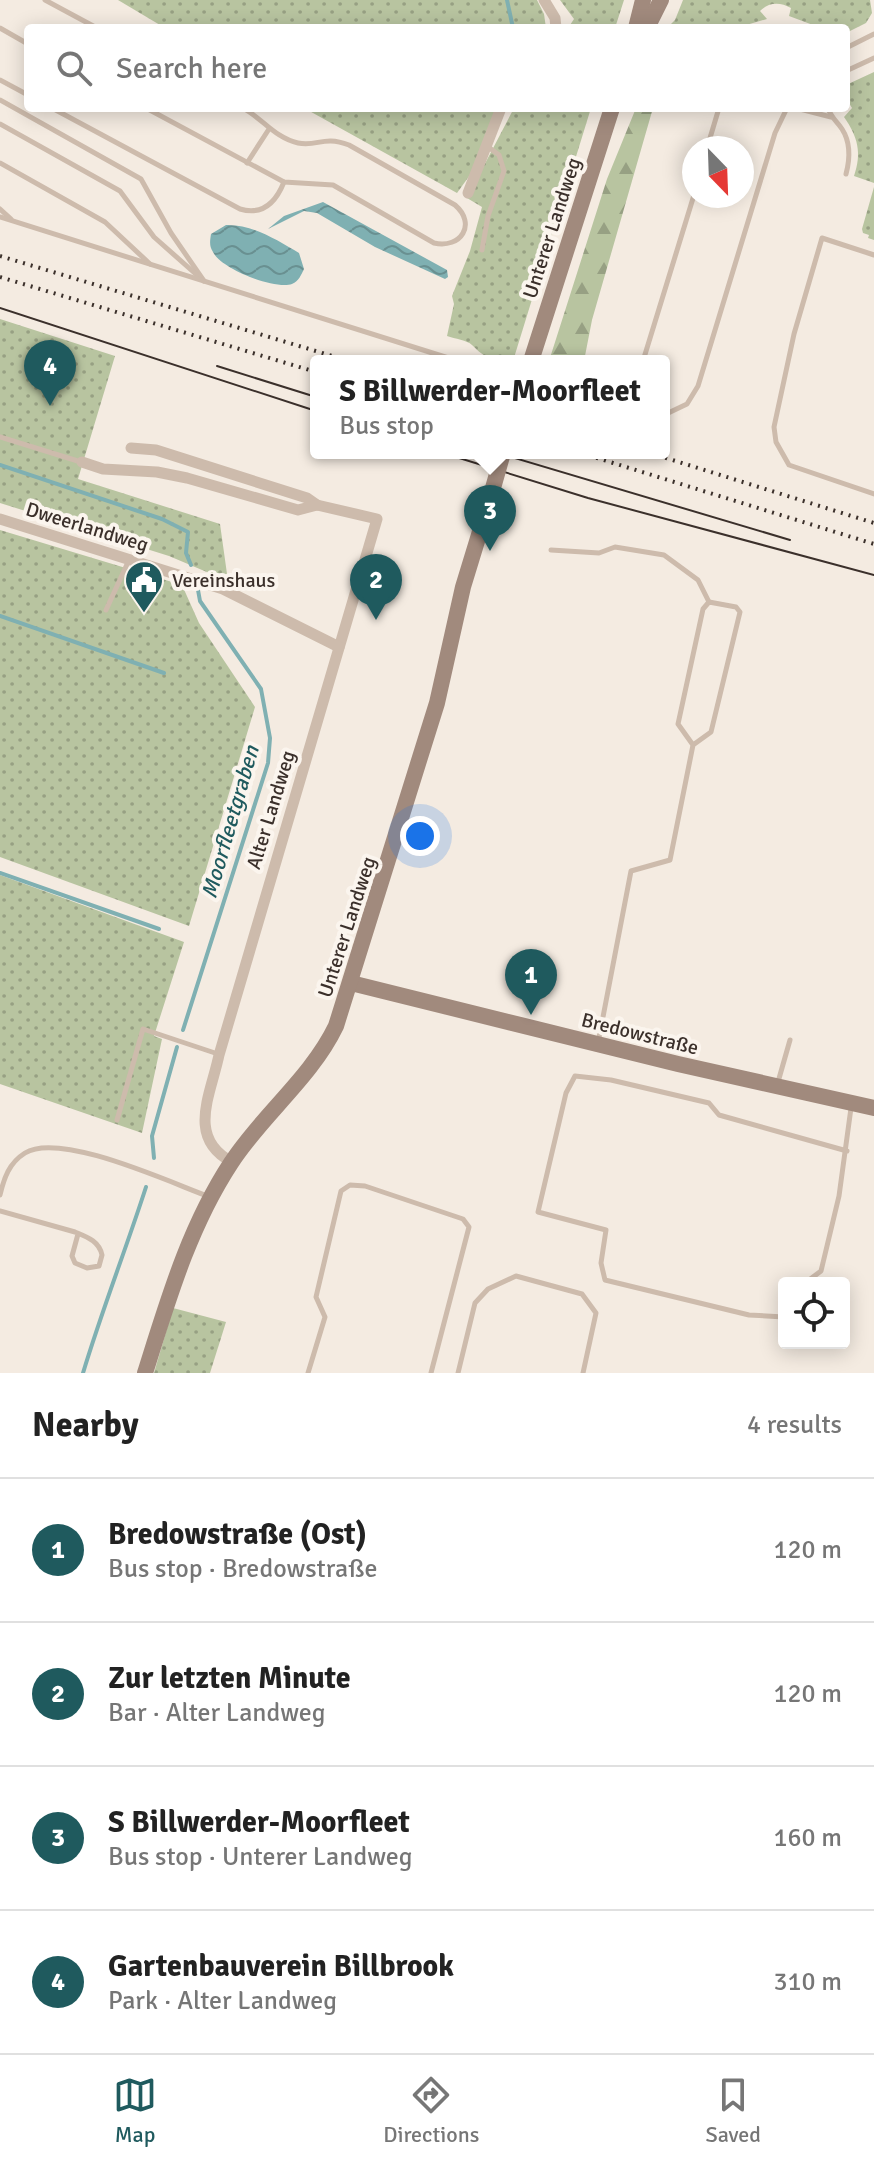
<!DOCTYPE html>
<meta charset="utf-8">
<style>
:root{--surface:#fff;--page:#f6f6f6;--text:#222;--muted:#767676;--line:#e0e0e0;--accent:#1f5a5e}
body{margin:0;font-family:Signika,sans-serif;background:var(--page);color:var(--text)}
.controls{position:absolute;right:24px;bottom:24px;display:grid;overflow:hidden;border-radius:8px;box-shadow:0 4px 20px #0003}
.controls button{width:72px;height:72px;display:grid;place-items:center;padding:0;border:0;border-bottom:2px solid var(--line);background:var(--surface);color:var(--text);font:40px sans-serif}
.compass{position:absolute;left:682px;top:136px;width:72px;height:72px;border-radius:50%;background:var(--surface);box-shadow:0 4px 20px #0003;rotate:157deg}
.you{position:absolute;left:420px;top:836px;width:28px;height:28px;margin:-20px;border:6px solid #fff;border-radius:50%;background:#1a73e8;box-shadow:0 0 0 12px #1a73e833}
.badge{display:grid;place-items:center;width:52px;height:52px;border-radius:50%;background:var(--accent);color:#fff;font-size:26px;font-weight:700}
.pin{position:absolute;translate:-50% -66px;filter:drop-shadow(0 2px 4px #0008)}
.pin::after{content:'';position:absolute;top:42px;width:28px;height:24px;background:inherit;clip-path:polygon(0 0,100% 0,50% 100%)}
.popup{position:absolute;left:310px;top:355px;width:360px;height:104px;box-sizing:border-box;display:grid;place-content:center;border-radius:8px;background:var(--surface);filter:drop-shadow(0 2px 6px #0005);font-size:26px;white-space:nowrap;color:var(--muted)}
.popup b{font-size:30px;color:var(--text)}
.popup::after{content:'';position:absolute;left:50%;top:100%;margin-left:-16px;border:16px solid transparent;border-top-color:var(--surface)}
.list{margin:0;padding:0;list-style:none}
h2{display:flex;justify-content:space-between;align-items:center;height:104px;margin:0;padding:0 32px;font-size:34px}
h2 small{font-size:26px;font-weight:400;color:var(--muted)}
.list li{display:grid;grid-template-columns:52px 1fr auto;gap:24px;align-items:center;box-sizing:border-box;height:144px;padding:0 32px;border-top:2px solid var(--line)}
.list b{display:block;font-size:30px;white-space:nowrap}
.list p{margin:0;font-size:26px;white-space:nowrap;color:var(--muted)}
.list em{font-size:26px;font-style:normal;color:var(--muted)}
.icon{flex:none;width:44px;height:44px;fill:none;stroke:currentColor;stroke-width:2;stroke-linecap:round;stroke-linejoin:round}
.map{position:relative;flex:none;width:874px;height:1373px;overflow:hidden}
.search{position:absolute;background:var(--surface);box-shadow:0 4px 20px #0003;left:24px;right:24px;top:24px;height:88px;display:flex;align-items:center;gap:20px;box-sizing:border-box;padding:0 28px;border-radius:8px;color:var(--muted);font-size:30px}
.sheet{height:680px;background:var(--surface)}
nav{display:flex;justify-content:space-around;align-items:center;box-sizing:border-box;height:112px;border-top:2px solid var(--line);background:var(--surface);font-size:22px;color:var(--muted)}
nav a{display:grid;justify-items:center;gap:4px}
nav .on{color:var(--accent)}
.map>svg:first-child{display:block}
</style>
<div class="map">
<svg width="874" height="1373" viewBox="0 0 874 1373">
<defs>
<pattern id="grass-dots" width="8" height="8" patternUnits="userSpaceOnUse" patternTransform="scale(2)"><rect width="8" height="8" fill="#b8c4a0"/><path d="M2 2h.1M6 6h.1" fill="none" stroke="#97a083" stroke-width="1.8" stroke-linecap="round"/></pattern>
<pattern id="forest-firs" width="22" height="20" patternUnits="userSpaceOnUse" patternTransform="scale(2)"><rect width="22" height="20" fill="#b8c4a0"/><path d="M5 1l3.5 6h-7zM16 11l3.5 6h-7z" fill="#97a083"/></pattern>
<pattern id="water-waves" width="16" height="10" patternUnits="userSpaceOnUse" patternTransform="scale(2)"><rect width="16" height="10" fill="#7fb0b2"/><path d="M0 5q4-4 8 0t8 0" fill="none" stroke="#699091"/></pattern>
</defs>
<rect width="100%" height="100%" fill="#f4ebe1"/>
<g fill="url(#grass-dots)">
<path d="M118,0h419l7,14 2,14h-381z"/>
<path d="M560,0h64l-9,28h-47l6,-9z"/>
<path d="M683,0h187l2,13 -6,10 -20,10v-5h-25l-32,-12 2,-8c-11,-6 -22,-6 -31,3l7,8 -31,9 -6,-4 -9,4h-54l8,-8z"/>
<path d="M874,72v111l-20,-7c8,-23 4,-39 -10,-59l8,-9 -6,-10v-13z"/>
<path d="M304,108h192l-26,67 -13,18z"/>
<path d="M514,108h77l-78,253c-21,0 -27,-2 -41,-16 -5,-5 -17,-6 -25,-9l7,-32 -2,-8 18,-45 12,-44 -15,-9z"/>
<path d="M874,187v53l-6,-2 1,-3 -6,-2 -1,-4z"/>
<path d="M0,319l115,37 -37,123 142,45 8,57 -59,-25 -169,-53z"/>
<path d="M0,530l182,55 17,38 56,84 -66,219 -189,-69z"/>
<path d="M0,875l184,67 -30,94 8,3 -20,94 -142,-49z"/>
<path d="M173,1308l53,14 -16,51h-56z"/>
</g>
<path fill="url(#forest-firs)" d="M636,108h17l-61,212 -8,41h-35l58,-182z"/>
<g fill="url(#water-waves)">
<path d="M323,202l124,68 1,7 -3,2 -70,-32 -58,-34 -13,-2 -36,18 16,-13z"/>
<path d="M226,225c26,-1 51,15 73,28l5,16c-3,6 -5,12 -12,15 -17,6 -71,-15 -79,-32 -4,-6 -3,-11 -2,-18z"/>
</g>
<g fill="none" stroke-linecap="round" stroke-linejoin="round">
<g stroke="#7fb0b2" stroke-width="4">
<path d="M507,0l6,28"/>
<path d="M0,465l162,54 26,13 -2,21 5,12"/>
<path d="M0,616l164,57"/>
<path d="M0,873l159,56"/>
<path d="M183,1030l85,-267 2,-25 -9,-49 -61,-88 -2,-11"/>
<path d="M154,1158l-2,-22 25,-89"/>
<path d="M83,1373c19,-63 43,-124 63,-186"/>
</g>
<g stroke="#cdbbac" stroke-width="5">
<path d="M45,0l52,28"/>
<path d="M0,28l28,16"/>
<path d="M846,48l28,-14"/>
<path d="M846,71l28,-13"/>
<path d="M0,80l28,15"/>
<path d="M0,100l141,79 30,54 33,48"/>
<path d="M52,108l188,101c23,7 36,-7 44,-27"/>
<path d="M146,108l138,74 49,3 101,58c27,6 43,-19 21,-38l-106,-60c-26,-10 -31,2 -51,-2 -23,-5 -36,-25 -55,-35"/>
<path d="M796,108l35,9"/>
<path d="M828,108c3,10 9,13 14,21 9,14 8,30 4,45"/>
<path d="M0,124l120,67 34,46 44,39"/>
<path d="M707,148l12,-40"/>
<path d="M0,163l105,59 45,42"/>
<path d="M247,163l22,-34"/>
<path d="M0,209l11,10"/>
<path d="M0,217l458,144"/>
<path d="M482,250l6,-34 16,-45 -5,-16 -12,-9"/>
<path d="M874,255l-52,-17 -28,96 -20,93 2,15 13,23 85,29"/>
<path d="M643,361l51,-166"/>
<path d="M664,415l23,-11 11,-18 77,-253 12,-25"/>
<path d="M0,437l81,25"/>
<path d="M551,550l48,3 16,-6 49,8 34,25 11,22"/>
<path d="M106,610l23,-50"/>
<path d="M598,1043l33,-172 39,-11 23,-115 18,-13 29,-120 -4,-5 -27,-5 -6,7 -25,115 15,21"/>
<path d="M778,1082l12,-42"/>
<path d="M117,1120l26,-91 75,25"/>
<path d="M0,1195c4,-17 9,-32 25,-42 35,-22 146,30 185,44"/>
<path d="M0,1211l75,21c12,5 24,9 27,23l-3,11 -12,2 -12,-5 -3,-7 6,-22"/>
<path d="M805,1283l16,-12 18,-75 12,-88"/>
<path d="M784,1317l-35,-2 -144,-35 -4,-17 5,-33 -68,-18 28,-119 9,-17 36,4 98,23 10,12 128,36"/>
<path d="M308,1373l17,-56 -9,-20 25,-106 9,-6 15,1 98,33 6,8 -38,146"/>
<path d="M458,1373l17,-70 13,-14 28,-13 66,18 14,19 -13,60"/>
</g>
<g stroke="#cdbbac" stroke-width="11">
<path d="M544,0l11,18 1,10"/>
<path d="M468,193l33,-85"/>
<path d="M131,448l25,2 151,48 10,7"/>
<path d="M82,462l21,7 54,3 30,6 111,32 19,-5 60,14 -158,536c-8,39 -33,83 13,107"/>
<path d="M0,519l223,70 116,58"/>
</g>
<g stroke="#a18a7d" stroke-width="16">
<path d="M636,28l7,-28"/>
<path d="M647,28l14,-28"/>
<path d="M531,361l81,-253"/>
<path d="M351,983l327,81 196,44"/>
<path d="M145,1373c23,-73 44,-146 86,-210 31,-48 80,-85 105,-137l101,-323 26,-116 26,-85"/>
</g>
<g stroke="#3b302b" stroke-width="2">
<path d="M0,308l316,103"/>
<path d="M217,366l99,31"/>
<path d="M443,453l145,45 286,77"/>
<path d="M498,453l292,87"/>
</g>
<g stroke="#3b302b" stroke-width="4" stroke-dasharray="2 6" stroke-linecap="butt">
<path d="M0,256l349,105"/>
<path d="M0,277l316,95"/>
<path d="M581,453l293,91"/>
<path d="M650,453l224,70"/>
</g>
<path stroke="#a18a7d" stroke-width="16" d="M489,502l14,-49"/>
</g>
<defs>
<symbol id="civic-pin" viewBox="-11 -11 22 30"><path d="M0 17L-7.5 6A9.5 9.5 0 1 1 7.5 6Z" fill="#1f5a5e" stroke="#fbf5ee"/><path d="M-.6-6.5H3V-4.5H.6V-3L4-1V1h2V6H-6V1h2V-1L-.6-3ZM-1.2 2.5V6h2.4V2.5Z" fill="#fff"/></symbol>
</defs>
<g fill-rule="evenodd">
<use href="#civic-pin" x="122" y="558" width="44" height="60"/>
</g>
<g text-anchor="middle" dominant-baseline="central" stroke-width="8" stroke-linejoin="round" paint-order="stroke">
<g font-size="20" fill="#3b302b" stroke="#fbf5ee">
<text transform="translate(552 228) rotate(-72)">Unterer Landweg</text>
<text transform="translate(87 527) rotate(17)">Dweerlandweg</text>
<text transform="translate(271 810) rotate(-73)">Alter Landweg</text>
<text transform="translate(347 927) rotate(-72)">Unterer Landweg</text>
<text transform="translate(640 1034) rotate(14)">Bredowstraße</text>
</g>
<g font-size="20" fill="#3b302b" stroke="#fbf5ee" text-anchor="start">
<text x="172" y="580">Vereinshaus</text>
</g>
<g font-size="22" font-style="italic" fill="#1f5a5e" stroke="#fbf5ee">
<text transform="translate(230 822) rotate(-74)">Moorfleetgraben</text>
</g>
</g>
</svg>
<div class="controls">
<button><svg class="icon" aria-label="locate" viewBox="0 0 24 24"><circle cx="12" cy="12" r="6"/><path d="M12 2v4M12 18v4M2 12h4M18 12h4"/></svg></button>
</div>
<svg class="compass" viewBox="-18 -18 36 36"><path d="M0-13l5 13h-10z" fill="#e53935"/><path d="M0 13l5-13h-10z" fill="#767676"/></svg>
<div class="you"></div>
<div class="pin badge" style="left:531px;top:1015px">1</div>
<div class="pin badge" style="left:376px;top:620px">2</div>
<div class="pin badge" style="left:490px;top:551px">3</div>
<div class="popup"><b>S Billwerder-Moorfleet</b>Bus stop</div>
<div class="pin badge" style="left:50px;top:406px">4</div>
<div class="search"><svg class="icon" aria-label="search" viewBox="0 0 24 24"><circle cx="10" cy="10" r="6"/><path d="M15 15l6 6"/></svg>Search here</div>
</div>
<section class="sheet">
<h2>Nearby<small>4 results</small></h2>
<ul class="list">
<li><span class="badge">1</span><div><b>Bredowstraße (Ost)</b><p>Bus stop · Bredowstraße</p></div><em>120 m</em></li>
<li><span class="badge">2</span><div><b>Zur letzten Minute</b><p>Bar · Alter Landweg</p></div><em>120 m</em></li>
<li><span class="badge">3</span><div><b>S Billwerder-Moorfleet</b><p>Bus stop · Unterer Landweg</p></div><em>160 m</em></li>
<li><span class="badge">4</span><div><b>Gartenbauverein Billbrook</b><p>Park · Alter Landweg</p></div><em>310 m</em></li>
</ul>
</section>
<nav>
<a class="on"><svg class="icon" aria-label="map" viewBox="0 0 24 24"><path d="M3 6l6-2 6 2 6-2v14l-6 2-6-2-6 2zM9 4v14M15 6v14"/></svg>Map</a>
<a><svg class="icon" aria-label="directions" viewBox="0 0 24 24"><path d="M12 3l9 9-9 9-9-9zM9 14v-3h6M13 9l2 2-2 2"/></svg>Directions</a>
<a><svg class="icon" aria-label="saved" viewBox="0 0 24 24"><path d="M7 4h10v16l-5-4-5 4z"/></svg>Saved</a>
</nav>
